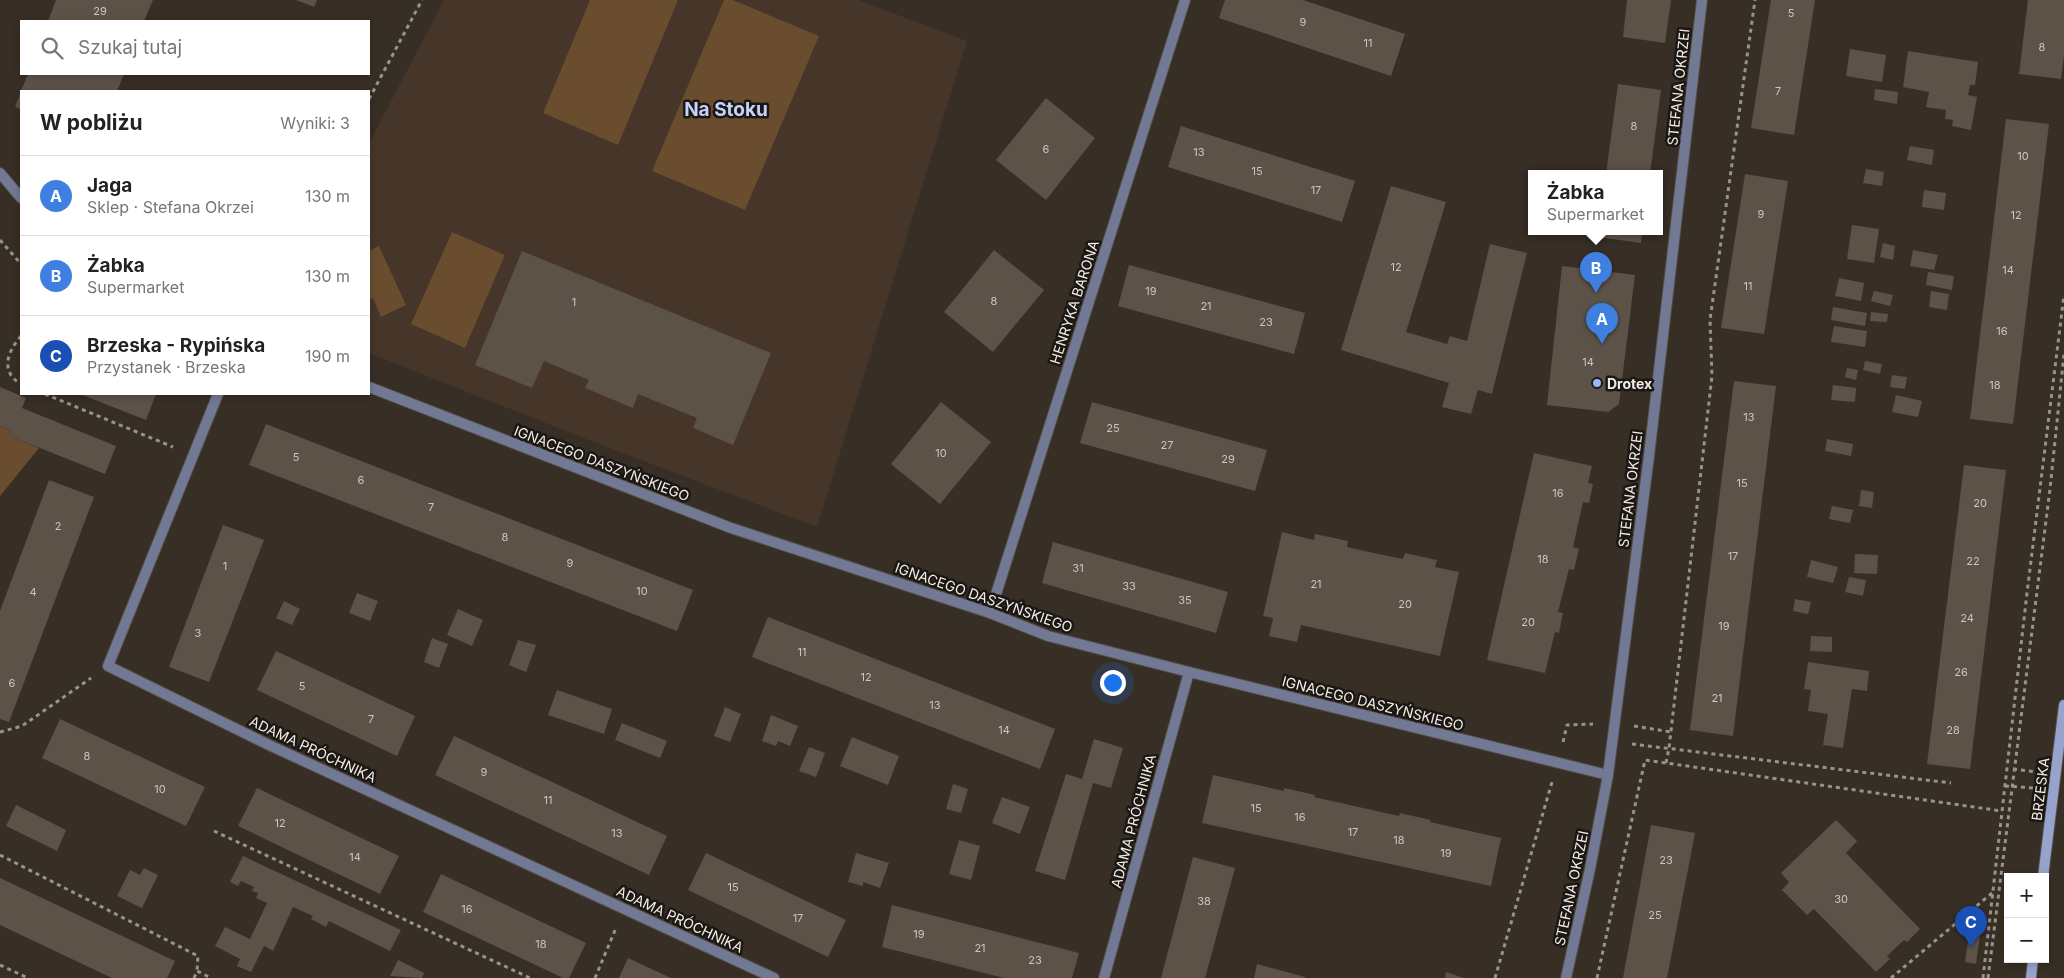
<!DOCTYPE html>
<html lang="pl">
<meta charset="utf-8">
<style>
:root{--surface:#fff;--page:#f2f2f2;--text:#222;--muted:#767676;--line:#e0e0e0;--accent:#5a6385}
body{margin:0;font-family:Inter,sans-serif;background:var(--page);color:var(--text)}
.controls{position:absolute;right:15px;bottom:15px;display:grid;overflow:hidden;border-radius:0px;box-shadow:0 2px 8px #0003}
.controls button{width:45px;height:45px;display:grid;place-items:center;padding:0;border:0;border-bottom:1px solid var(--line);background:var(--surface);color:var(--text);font:25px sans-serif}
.you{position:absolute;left:1112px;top:682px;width:18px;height:18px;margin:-12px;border:4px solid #fff;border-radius:50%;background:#1a73e8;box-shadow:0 0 0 8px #1a73e833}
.badge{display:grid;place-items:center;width:32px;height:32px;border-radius:50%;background:var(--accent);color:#fff;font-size:16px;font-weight:700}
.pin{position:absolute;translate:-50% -41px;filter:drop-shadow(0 1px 2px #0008)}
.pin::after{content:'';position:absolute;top:26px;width:18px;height:15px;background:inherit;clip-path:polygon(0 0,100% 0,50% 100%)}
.popup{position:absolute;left:1528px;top:170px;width:135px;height:65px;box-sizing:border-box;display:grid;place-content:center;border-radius:0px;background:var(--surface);filter:drop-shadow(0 1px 4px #0005);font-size:16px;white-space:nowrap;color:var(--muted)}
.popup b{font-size:19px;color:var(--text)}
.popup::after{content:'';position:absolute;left:50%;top:100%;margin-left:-10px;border:10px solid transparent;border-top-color:var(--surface)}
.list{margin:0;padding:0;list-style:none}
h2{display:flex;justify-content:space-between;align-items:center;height:65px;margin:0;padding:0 20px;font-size:21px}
h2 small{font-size:16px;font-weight:400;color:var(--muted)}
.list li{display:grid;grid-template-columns:32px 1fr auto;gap:15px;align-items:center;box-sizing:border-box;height:80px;padding:0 20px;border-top:1px solid var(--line)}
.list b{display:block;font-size:19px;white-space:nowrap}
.list p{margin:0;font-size:16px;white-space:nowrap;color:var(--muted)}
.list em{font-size:16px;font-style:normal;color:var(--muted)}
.icon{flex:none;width:28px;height:28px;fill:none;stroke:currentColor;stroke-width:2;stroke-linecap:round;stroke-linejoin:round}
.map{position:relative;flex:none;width:2064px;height:978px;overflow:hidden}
.search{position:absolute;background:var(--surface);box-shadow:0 2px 8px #0003;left:20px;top:20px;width:350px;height:55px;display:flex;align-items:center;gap:12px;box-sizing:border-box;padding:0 18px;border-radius:0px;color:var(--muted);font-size:19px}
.panel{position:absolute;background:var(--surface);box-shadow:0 2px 8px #0003;left:20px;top:90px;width:350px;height:305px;border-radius:0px}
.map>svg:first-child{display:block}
</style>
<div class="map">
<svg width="2064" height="978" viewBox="0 0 2064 978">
<rect width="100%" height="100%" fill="#372e25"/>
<path fill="#453629" d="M444,0h414l109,41 -150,486 -226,-86 -222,-88v-210z"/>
<g fill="#6a4c2f">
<path d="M590,0h88l-60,145 -75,-32z"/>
<path d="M724,0h9l86,36 -74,174 -93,-39z"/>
<path d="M452,232l53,23 -40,93 -54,-24z"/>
<path d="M379,246l27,59 -25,12 -8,-19 -4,2v-49z"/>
<path d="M0,426l12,5 -2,5 29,12 -39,48z"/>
</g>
<g fill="#5c5248">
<path d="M56,0h97l-9,21h-96z"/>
<path d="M296,0h21l-3,7z"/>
<path d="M1225,0h78l102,34 -14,42 -172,-58z"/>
<path d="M1627,0h44l-6,43 -42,-6z"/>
<path d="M1771,0h44l-21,135 -43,-7z"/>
<path d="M2028,0h36v55l-3,24 -42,-5z"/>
<path d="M1850,49l36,6 -4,27 -36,-6z"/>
<path d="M1908,51l70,11 -3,23h-5l-2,10 9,2 -6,33 -19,-4 1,-6 -8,-1 1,-9 -20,-3 3,-15 -26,-5z"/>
<path d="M28,74h96l-7,17h-96z"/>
<path d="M1618,84l43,6 -11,84h-44z"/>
<path d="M1875,89l23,3 -1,12 -23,-4z"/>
<path d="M21,91v18l-6,-2z"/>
<path d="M1046,98l49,40 -49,62 -50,-40z"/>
<path d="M2006,119l43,5 -36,300 -43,-5z"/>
<path d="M1181,126l174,55 -13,41 -174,-55z"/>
<path d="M1910,146l24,4 -2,15 -25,-5z"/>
<path d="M1866,169l18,3 -2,14 -19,-3z"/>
<path d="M1745,174l43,7 -24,153 -43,-6z"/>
<path d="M1391,186l55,16 -40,130 41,12 3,-8 17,5 23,-97 37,9 -35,141 -14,-4 -7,24 -29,-7 7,-24 -108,-33z"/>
<path d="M1924,190l22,3 -2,17 -22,-3z"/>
<path d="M1852,225l27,4 -5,34 -27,-4z"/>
<path d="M1599,232h43l-1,11 -43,-6z"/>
<path d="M1883,243l12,3 -2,14 -13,-3z"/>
<path d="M994,250l50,40 -51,62 -49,-40z"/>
<path d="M1913,250l25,5 -4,15 -24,-4z"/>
<path d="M522,251l249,102 -38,92 -40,-17 4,-10 -59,-24 -5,14 -48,-20 4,-8 -45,-19 -12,27 -57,-23z"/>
<path d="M1129,265l176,48 -11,41 -176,-48z"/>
<path d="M1562,266l73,9 -16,129 -11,8 -61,-7z"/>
<path d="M1928,272l26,4 -2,14 -26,-5z"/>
<path d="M1839,278l25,5 -3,18 -26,-5z"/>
<path d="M1874,291l19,4 -3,11 -19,-5z"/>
<path d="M1931,291l18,3 -2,16 -18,-3z"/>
<path d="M1833,307l34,6 -2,13 -34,-6z"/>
<path d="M1871,312l17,2 -1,8 -17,-1z"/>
<path d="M1834,326l33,5 -2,16 -34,-5z"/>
<path d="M1865,361l17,3 -2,10 -17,-4z"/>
<path d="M1847,368l11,2 -2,10 -11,-3z"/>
<path d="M1892,375l15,2 -2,12 -15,-2z"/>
<path d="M1734,381l42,5 -43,350 -43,-6z"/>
<path d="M1833,385l23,3 -1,14 -24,-2z"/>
<path d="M0,387l26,11 -4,10 94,38 -11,28 -95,-38 2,-5 -12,-5z"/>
<path d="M80,394h76l-10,26z"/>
<path d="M1896,395l26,6 -4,16 -26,-5z"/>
<path d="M941,402l50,40 -51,62 -49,-40z"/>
<path d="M1092,402l175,48 -12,41 -175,-48z"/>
<path d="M266,424l427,166 -16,41 -428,-166z"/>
<path d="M1827,439l26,5 -2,12 -26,-5z"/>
<path d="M1534,453l58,13 -4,17 5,1 -4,19 -6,-1 -10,45 6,2 -5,21 -5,-1 -11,43 5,1 -4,20 -4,-1 -10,41 -58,-13z"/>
<path d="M1964,465l42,5 -36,299 -43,-5z"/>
<path d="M49,480l45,17 -85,225 -9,-3v-108z"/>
<path d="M1861,490l13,2 -2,16 -13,-2z"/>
<path d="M1832,506l21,4 -3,13 -21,-4z"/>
<path d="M223,525l41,15 -55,142 -40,-15z"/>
<path d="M1282,532l32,8 1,-6 33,7 -1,6 22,5 34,7 2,-6 32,7 -2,7 24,5 -19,84 -139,-31 -4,17 -28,-6 4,-18 -10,-2z"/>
<path d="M1053,542l175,50 -12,41 -174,-50z"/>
<path d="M1855,554l23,1 -1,19 -23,-1z"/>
<path d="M1811,560l27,7 -5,16 -26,-6z"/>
<path d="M1849,577l17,3 -3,16 -18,-4z"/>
<path d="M357,593l21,8 -8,20 -21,-8z"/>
<path d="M1795,599l16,3 -3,12 -15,-3z"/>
<path d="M284,601l16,8 -8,16 -16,-7z"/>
<path d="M458,609l25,11 -11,26 -25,-11z"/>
<path d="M768,617l287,112 -15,40 -288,-112z"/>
<path d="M1811,636l21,1v15l-22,-1z"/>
<path d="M432,638l16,6 -9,24 -15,-6z"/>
<path d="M518,640l18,5 -10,27 -17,-7z"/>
<path d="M276,651l139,65 -18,40 -140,-66z"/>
<path d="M1808,662l61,9 -2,20 -15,-2 -9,59 -20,-3 5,-31 -20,-3 3,-21 -7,-1z"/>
<path d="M557,690l55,19 -8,25 -56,-19z"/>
<path d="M725,707l16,7 -11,28 -16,-6z"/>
<path d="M771,715l27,11 -8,20 -12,-5 -2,5 -14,-5z"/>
<path d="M60,719l145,68 -19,39 -144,-68z"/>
<path d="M622,723l45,18 -7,17 -45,-18z"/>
<path d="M454,736l213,100 -18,39 -214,-100z"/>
<path d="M852,737l47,19 -11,29 -48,-19z"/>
<path d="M1094,739l29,9 -12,40 -18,-5 -28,97 -30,-9 31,-97 16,5z"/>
<path d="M809,747l16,6 -9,24 -17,-6z"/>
<path d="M1213,775l71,16v-3l31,7 -1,2 85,19 1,-3 31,7 -1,2 71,16 -10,48 -289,-63z"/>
<path d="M953,784l15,5 -7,24 -15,-4z"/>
<path d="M257,788l142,68 -19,38 -142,-68z"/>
<path d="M1002,797l28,10 -10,27 -28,-11z"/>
<path d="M16,805l50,25 -9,21 -51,-25z"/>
<path d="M1836,820l21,21 -11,12 74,76 -13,13 -3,-2 -17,16 3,3 -14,13 -62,-63 -7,6 -25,-25 7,-8 -8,-9z"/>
<path d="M1651,825l44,8 -28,145h-44z"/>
<path d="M959,840l21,6 -9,34 -22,-6z"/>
<path d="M706,853l140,67 -18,37 -140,-67z"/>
<path d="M856,853l33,10 -9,25 -17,-6v4l-15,-4z"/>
<path d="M243,856l158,74 -11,21 -61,-30 -3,6 -15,-8 2,-3 -20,-9 -20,44 -9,-5 -13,26 -14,-6 3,-7 -25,-13 10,-19 25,12 17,-36 -11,-5 2,-5 -6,-2 2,-4 -13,-6 -3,5 -8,-4z"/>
<path d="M1193,857l42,11 -30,110h-44z"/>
<path d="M144,868l14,7 -16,33 -25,-12 13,-26 10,5z"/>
<path d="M441,874l145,69 -17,35h-6l-140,-66z"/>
<path d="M0,878l175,83 -8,17h-55l-112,-53z"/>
<path d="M892,905l187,48 -7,25h-68l-122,-31z"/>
<path d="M1969,933l11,2 -4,29 -11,-2z"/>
<path d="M628,958l43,20h-52z"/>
<path d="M398,960l26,13 -2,5 -32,-2z"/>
<path d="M1257,964l48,13v1h-51z"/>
<path d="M1446,972l18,6h-19z"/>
</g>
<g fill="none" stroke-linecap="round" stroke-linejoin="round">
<defs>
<g id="minor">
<path d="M0,173l21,25"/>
<path d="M369,387l362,141 259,85 58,23 141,36 419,103"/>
<path d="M218,394l-110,272 161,79 505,233"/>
<path d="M990,613l195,-613"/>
<path d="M1104,978l85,-306"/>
<path d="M1566,978l24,-109 18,-94 41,-319 53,-456"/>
</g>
<g id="secondary">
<path d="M2043,877l21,-172"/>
<path d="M2031,978l2,-19"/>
</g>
</defs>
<use href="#minor" stroke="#554d44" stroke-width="12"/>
<use href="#secondary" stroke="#554d44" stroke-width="12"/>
<g stroke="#9a938b" stroke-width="3" stroke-dasharray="4 4" stroke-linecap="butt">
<path d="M369,99l53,-99"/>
<path d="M0,240l21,24"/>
<path d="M21,336c-14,16 -21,36 0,48"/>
<path d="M45,394l128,53"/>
<path d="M1634,726l37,6"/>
<path d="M0,732l22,-6 69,-48"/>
<path d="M1563,742l4,-17 26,-1"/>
<path d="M1632,744l319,39"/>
<path d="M1666,763l3,-15 43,-372 -2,-56 45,-320"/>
<path d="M2013,769l23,3"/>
<path d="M2005,786l29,2"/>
<path d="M214,831l316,147"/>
<path d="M0,855l198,101 -1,15"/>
<path d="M0,965l28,13"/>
<path d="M194,978l3,-7 14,7"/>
<path d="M595,978l21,-50"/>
<path d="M1495,978l57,-196"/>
<path d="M1597,978l48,-218 357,51"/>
<path d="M1891,978l101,-85"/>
<path d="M1983,978l44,-385 37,-298"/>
<path d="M1988,978l62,-489 14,-135"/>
</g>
<use href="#minor" stroke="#717994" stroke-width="10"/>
<use href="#secondary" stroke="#96a3cd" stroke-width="10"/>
</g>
<circle fill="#9eb3fd" stroke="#1b1713" stroke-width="2" cx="1597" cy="383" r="5"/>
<g text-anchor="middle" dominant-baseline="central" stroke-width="5" stroke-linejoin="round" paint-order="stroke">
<g font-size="11" fill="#cdc6bf">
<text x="100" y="11">29</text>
<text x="1791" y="13">5</text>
<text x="1303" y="22">9</text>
<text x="1368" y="43">11</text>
<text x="2042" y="47">8</text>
<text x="1778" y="91">7</text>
<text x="1634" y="126">8</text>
<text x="1046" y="149">6</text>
<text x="1199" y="152">13</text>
<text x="2023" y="156">10</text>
<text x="1257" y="171">15</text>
<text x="1316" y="190">17</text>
<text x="1761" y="214">9</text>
<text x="2016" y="215">12</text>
<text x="1396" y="267">12</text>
<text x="2008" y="270">14</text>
<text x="1748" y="286">11</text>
<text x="1151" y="291">19</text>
<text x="994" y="301">8</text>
<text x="574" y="302">1</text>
<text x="1206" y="306">21</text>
<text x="1266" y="322">23</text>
<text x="2002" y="331">16</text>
<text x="1588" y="362">14</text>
<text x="1995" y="385">18</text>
<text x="1749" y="417">13</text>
<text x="1113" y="428">25</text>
<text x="1167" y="445">27</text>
<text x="941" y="453">10</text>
<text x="296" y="457">5</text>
<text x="1228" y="459">29</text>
<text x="361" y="480">6</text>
<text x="1742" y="483">15</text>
<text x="1558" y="493">16</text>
<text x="1980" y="503">20</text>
<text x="431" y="507">7</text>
<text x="58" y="526">2</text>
<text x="505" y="537">8</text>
<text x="1733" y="556">17</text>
<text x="1543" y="559">18</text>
<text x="1973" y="561">22</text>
<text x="570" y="563">9</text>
<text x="225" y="566">1</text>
<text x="1078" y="568">31</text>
<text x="1316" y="584">21</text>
<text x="1129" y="586">33</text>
<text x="642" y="591">10</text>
<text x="33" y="592">4</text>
<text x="1185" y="600">35</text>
<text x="1405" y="604">20</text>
<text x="1967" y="618">24</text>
<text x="1528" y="622">20</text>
<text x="1724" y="626">19</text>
<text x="198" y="633">3</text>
<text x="802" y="652">11</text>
<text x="1961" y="672">26</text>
<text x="866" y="677">12</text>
<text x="12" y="683">6</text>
<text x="302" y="686">5</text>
<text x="1717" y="698">21</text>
<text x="935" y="705">13</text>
<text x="371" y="719">7</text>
<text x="1004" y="730">14</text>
<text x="1953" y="730">28</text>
<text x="87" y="756">8</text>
<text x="484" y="772">9</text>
<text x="160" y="789">10</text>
<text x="548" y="800">11</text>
<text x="1256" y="808">15</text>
<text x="1300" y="817">16</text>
<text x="280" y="823">12</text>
<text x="1353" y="832">17</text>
<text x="617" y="833">13</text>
<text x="1399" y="840">18</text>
<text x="1446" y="853">19</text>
<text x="355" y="857">14</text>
<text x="1666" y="860">23</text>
<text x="733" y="887">15</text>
<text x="1841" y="899">30</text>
<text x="1204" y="901">38</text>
<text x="467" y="909">16</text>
<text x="1655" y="915">25</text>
<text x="798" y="918">17</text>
<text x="919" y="934">19</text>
<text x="541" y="944">18</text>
<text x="980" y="948">21</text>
<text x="1035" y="960">23</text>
</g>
<g font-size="14" fill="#f3ede7" stroke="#1b1713">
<text transform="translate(1678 87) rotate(-84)">STEFANA OKRZEI</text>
<text transform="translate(1074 302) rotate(-72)">HENRYKA BARONA</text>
<text transform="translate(602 463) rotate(21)">IGNACEGO DASZYŃSKIEGO</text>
<text transform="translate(1630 489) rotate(-83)">STEFANA OKRZEI</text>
<text transform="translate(984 597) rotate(19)">IGNACEGO DASZYŃSKIEGO</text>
<text transform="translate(1373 703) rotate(14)">IGNACEGO DASZYŃSKIEGO</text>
<text transform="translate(313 749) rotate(25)">ADAMA PRÓCHNIKA</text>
<text transform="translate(2040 789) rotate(-83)">BRZESKA</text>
<text transform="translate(1133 821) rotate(-75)">ADAMA PRÓCHNIKA</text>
<text transform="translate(1571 888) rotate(-78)">STEFANA OKRZEI</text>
<text transform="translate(680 919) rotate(25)">ADAMA PRÓCHNIKA</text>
</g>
<g font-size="14" font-weight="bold" fill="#f3ede7" stroke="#1b1713" text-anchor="start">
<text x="1607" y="383">Drotex</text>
</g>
<g font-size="19" font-weight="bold" fill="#c5d2fc" stroke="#1b1713">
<text x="726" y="109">Na Stoku</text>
</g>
</g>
</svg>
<div class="controls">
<button>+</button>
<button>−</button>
</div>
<div class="you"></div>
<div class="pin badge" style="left:1602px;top:344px;background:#3f7fe0">A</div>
<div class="pin badge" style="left:1596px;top:293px;background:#3f7fe0">B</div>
<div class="popup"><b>Żabka</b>Supermarket</div>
<div class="pin badge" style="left:1971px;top:947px;background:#1a4fb4">C</div>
<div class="search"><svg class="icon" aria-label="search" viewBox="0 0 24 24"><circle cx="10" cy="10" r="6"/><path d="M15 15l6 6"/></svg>Szukaj tutaj</div>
<section class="panel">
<h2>W pobliżu<small>Wyniki: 3</small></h2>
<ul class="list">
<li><span class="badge" style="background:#3f7fe0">A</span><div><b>Jaga</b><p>Sklep · Stefana Okrzei</p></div><em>130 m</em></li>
<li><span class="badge" style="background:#3f7fe0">B</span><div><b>Żabka</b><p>Supermarket</p></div><em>130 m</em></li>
<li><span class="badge" style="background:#1a4fb4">C</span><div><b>Brzeska - Rypińska</b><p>Przystanek · Brzeska</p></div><em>190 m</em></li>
</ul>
</section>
</div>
